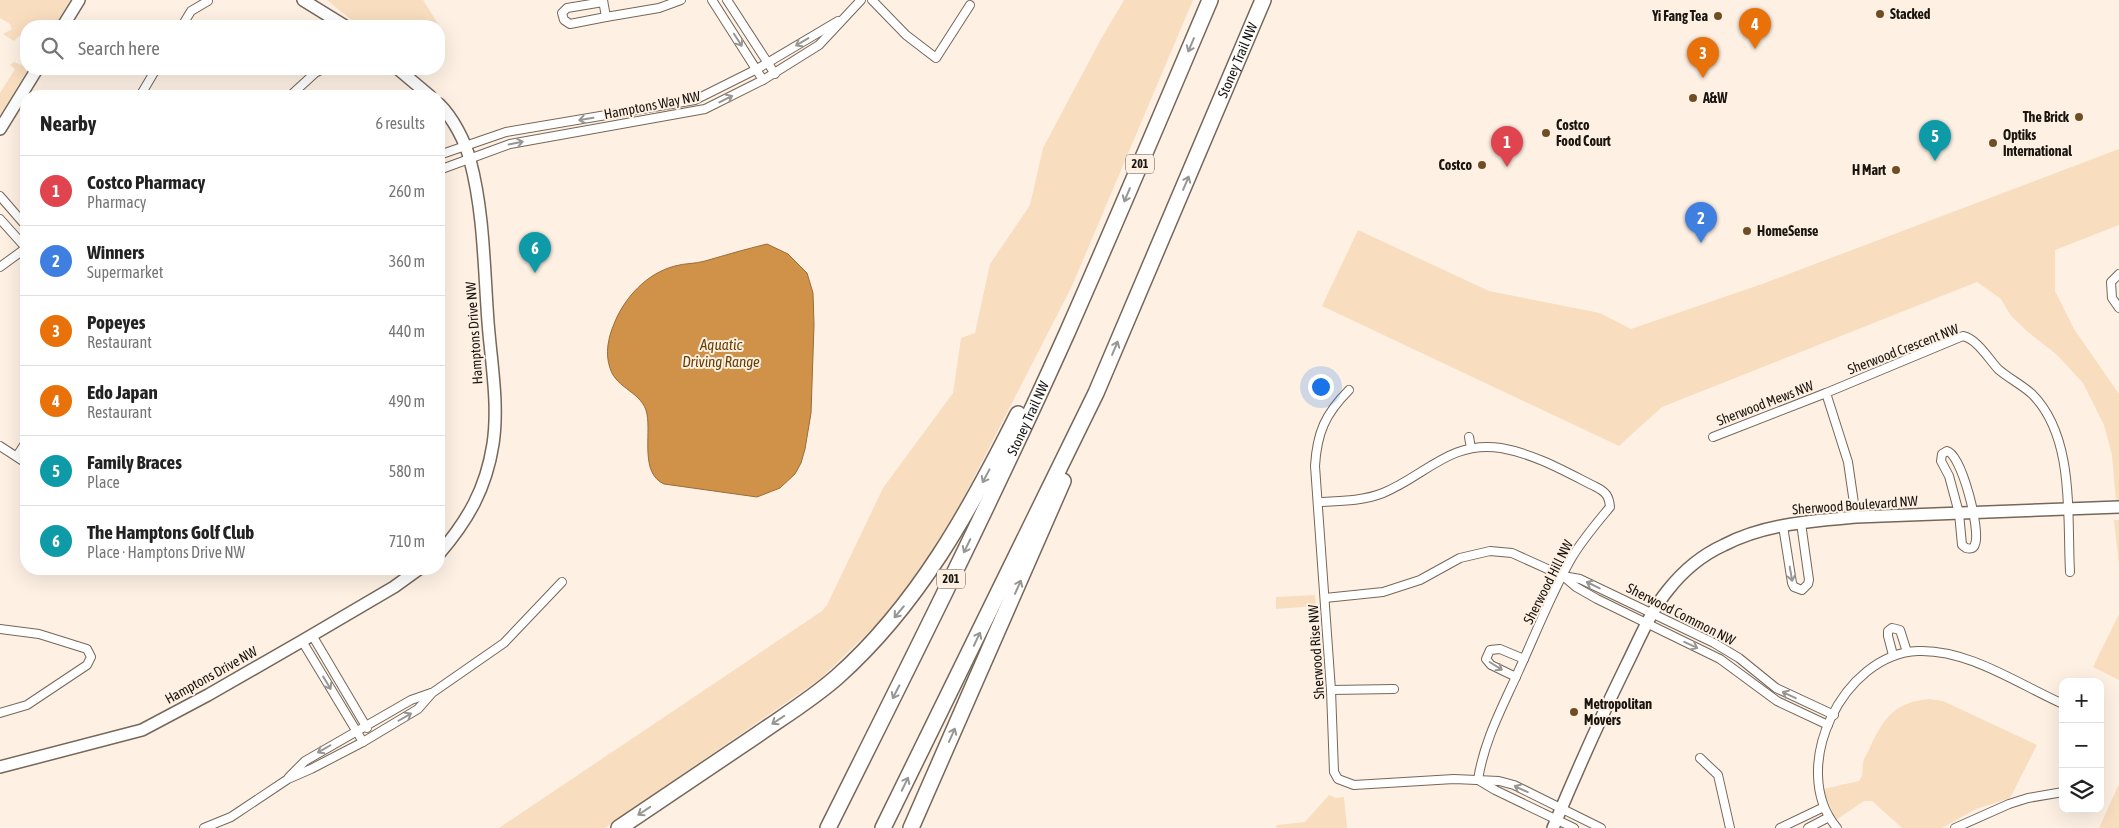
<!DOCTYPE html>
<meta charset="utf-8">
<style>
:root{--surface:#fff;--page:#f2f2f2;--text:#222;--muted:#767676;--line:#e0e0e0;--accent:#6f4e25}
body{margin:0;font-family:"Asap Condensed",sans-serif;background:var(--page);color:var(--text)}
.controls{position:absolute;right:15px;bottom:15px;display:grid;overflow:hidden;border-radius:10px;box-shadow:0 5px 20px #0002}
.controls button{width:45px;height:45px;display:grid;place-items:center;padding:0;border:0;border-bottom:1px solid var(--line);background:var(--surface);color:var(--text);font:25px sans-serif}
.you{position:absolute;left:1320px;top:386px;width:18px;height:18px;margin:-12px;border:4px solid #fff;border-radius:50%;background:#1a73e8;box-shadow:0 0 0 8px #1a73e833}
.badge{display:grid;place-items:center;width:32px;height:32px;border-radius:50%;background:var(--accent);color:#fff;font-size:16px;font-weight:700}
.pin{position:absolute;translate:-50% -41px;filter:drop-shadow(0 1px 2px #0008)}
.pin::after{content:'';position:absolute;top:26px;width:18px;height:15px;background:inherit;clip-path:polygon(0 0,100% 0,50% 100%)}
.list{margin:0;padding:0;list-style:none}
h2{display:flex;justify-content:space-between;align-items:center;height:65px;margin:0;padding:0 20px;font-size:21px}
h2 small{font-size:16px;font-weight:400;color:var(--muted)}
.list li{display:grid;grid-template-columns:32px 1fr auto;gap:15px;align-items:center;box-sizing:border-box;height:70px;padding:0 20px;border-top:1px solid var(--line)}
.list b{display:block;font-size:19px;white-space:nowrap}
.list p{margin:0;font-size:16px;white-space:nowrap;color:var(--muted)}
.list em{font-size:16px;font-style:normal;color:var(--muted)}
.icon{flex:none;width:28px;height:28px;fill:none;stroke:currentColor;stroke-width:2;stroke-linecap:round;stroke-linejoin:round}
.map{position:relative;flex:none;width:2119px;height:828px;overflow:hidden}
.search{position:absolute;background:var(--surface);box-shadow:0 5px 20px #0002;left:20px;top:20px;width:425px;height:55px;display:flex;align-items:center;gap:12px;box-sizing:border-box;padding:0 18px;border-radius:20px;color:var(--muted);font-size:19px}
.panel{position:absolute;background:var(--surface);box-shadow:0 5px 20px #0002;left:20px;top:90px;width:425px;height:485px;border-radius:20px}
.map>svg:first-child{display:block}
</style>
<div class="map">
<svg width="2119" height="828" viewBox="0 0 2119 828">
<rect width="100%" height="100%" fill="#fef1e4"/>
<g fill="#f8ddbf">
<path d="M0,0h70l-15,26h-29v22l-6,-3 3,-7 -4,-2 -5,5 -11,-7 9,-5 -2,-5 -10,-6z"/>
<path d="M327,0h96l17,27 -81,-1z"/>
<path d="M1124,0h69l-121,286 -123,240 -39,57 -33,41 -57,55 -215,149h-106l323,-217 5,-6 56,-117 70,-95 8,-55 14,-5 15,-69 40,-59 13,-57 58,-109z"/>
<path d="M14,62l12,5 1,4 -27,44v-22l15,-24 -5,-4z"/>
<path d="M2119,149v76l-64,25v41l19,38 45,65v106l-3,1 -4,-46 -8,-30 -21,-42 -27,-29 -28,-22 -17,-16 -10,-17 -24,-17 -315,125 -43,39 -297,-140 36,-76 131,61 111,22 31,16 131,-45z"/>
<path d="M2114,520h5v46z"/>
<path d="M1315,595l1,11 -40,3v-12z"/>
<path d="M2119,614v66l-26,-13z"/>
<path d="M1929,699l14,2 94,44 -27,53 -34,11 -34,19h-40l-30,-27h-8l-28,19 -13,-31 36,-8c5,-7 3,-10 4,-18 1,-6 6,-12 8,-18 14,-29 25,-43 58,-46z"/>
<path d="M2119,784v44h-20z"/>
<path d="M1329,795l7,3 8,-1 3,31h-71l1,-3 28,-3z"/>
</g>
<path fill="#d09249" stroke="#996c38" d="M767,244l21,10 19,19 6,20 1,32 -3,88 -6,36 -4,14 -6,11 -15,14 -23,9 -93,-13c-24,-11 -13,-48 -17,-70 -4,-22 -31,-25 -37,-46 -5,-14 -2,-30 4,-44 10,-26 33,-51 61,-58 10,-3 20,-2 30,-5 21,-6 41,-12 62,-17z"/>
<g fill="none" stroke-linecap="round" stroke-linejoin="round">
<defs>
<g id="street">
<path d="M603,0l3,17 53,-9 22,-8"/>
<path d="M712,0l51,80"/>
<path d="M727,0l48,74"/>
<path d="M872,0l34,35 30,23 34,-53"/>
<path d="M603,2l-36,6 -5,5 2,7 6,4 36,-7"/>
<path d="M182,26l9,-15 17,-10"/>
<path d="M140,96l16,-27"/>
<path d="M290,96l25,-23 8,-4"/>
<path d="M439,155l67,-23 189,-32 62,-31 81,-48"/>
<path d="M439,170l71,-26 195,-35 58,-29 56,-35 42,-45"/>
<path d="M0,196l26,30"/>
<path d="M0,219l26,29"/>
<path d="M0,267l26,-19"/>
<path d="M2119,274l-8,8 1,16 7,10"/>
<path d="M1349,390c-24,24 -32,43 -34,76l16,224 3,82 4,7 16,6 100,-6 45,2 15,4 87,43"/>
<path d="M1469,437l2,11"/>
<path d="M1713,437l113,-44"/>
<path d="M0,446l26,17"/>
<path d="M1947,451c15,4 34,80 28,93 -1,5 -5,5 -9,4l-4,-3 -3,-32 -10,-37 -8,-15 1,-7z"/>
<path d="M17,456l9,-14"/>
<path d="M1319,502c22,-1 44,-1 64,-9 42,-17 67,-53 118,-45 34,6 65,24 95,39 10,5 13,9 14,20 -14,17 -28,33 -39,52 -20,35 -35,74 -52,111 -16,36 -35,70 -41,110"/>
<path d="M1856,517l-8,-55 -22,-69 137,-57c14,3 25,22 35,33 10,9 23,15 34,25 43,43 35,121 38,178"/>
<path d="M1783,526l9,57 2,4 8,3 6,-6 1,-4 -8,-57"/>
<path d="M1563,576l17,3 134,64 25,15 37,30 58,27"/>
<path d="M1325,598l58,-6 37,-12 40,-22 30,-7 22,2 51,23 13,11 21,12 123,60 57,42 51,24"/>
<path d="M0,629l39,5 48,15 4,8 -4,8 -60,40 -27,8"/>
<path d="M312,635l55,93"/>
<path d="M302,641l61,101"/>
<path d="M1893,655l-5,-19v-5l4,-3 8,2 7,22"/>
<path d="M1516,677l-25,-12 -5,-6 4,-9 10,-1 24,10"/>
<path d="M1331,690l63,-1"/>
<path d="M1700,758l18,17 12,53"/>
<path d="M289,777l16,-16 106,-61 20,-7"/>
<path d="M1480,781l15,9 79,38"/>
<path d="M204,828l27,-11 57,-38 23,-10 52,-27 55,-33 14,-16 72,-50 58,-61"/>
<path d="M1780,828l44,-21"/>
<path d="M1808,828l21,-11"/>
<path d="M1837,828c-50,-59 6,-174 81,-177 50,-2 100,33 145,53"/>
<path d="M1955,828l54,-24 19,-6 35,-6"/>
</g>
<g id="secondary">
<path d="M303,0l42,26"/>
<path d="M63,26l16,-26"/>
<path d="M398,69l32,27"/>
<path d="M439,104c14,14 26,37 31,56 14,52 14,109 18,162 3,40 11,82 5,122 -7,45 -25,76 -54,110"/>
<path d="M0,129l37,-60"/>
<path d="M0,767l142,-37 66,-35 94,-54 92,-54 25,-18"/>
<path d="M1553,828c23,-55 47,-109 73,-162 13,-26 24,-54 42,-76 15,-19 34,-35 56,-45 40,-21 87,-24 132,-28l263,-10"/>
</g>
<g id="highway">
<path d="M619,828c46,-31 92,-62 138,-93 27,-19 55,-36 80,-58 81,-72 133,-167 181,-263"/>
<path id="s1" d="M828,828c82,-164 164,-328 239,-495 49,-111 96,-222 143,-333"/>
<path id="s2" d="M883,828l213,-435 167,-393"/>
<path d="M911,828l152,-347"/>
</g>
</defs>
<use href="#street" stroke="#756759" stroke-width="10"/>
<use href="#secondary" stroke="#756759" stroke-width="14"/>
<use href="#highway" stroke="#756759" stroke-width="18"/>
<use href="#street" stroke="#fff" stroke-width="8"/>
<use href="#secondary" stroke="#fff" stroke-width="11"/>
<use href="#highway" stroke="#fff" stroke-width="15"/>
</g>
<defs><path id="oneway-shaft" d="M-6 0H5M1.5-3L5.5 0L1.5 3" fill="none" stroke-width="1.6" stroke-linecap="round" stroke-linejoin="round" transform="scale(1.25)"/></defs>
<g stroke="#989693">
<use href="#oneway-shaft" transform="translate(738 40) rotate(57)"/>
<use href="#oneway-shaft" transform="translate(802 42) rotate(149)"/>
<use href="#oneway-shaft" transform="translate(1191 45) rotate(113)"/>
<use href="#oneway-shaft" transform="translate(726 99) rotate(-27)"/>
<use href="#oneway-shaft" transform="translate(586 119) rotate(171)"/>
<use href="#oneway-shaft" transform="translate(516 143) rotate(-12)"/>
<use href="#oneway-shaft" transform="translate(1186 183) rotate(-67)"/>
<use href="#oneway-shaft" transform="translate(1127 195) rotate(113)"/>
<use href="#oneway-shaft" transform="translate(1115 348) rotate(-67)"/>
<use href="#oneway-shaft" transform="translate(986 476) rotate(118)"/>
<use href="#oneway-shaft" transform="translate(967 546) rotate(116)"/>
<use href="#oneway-shaft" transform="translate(1791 574) rotate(80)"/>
<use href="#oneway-shaft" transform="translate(1593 585) rotate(-154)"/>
<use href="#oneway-shaft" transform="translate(1018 587) rotate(-66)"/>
<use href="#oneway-shaft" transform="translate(899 612) rotate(130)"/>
<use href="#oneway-shaft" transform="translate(977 639) rotate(-65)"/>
<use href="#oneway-shaft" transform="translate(1691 645) rotate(25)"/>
<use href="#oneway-shaft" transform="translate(1496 666) rotate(32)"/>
<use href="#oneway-shaft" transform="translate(327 683) rotate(59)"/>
<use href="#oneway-shaft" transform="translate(896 692) rotate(117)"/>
<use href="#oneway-shaft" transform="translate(1789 695) rotate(-155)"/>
<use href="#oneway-shaft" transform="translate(405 717) rotate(-30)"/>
<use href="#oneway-shaft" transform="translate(778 720) rotate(146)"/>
<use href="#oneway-shaft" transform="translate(952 735) rotate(-66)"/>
<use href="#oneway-shaft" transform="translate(324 749) rotate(150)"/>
<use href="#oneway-shaft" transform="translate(905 784) rotate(-64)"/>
<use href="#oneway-shaft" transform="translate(1521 789) rotate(-155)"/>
<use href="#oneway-shaft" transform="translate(644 811) rotate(146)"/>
</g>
<g fill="#6f4e25" stroke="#fef1e4" stroke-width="2">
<circle cx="1880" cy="14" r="5"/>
<circle cx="1718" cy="16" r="5"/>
<circle cx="1693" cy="98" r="5"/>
<circle cx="2079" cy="117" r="5"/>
<circle cx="1546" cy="133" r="5"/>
<circle cx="1993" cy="143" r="5"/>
<circle cx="1482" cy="165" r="5"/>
<circle cx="1896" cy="170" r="5"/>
<circle cx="1747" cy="231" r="5"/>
<circle cx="1574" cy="712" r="5"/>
</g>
<g text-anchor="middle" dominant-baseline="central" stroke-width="4" stroke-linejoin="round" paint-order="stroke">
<g fill="#fef1e4" stroke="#5e574f" stroke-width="1">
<rect x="1126" y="154.5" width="28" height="19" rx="4"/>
<rect x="937" y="569.5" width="28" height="19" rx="4"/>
</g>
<g font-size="12" font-weight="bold" fill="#1a150f">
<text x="1140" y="164">201</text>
<text x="951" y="579">201</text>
</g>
<g font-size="14" font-weight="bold" fill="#1a150f" stroke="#fef1e4" text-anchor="start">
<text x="1890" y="14">Stacked</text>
<text x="1708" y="16" text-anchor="end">Yi Fang Tea</text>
<text x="1703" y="98">A&amp;W</text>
<text x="2069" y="117" text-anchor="end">The Brick</text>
<text x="1556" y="125">Costco<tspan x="1556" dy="16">Food Court</tspan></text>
<text x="2003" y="135">Optiks<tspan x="2003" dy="16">International</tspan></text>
<text x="1472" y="165" text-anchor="end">Costco</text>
<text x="1886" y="170" text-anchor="end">H Mart</text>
<text x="1757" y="231">HomeSense</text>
<text x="1584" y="704">Metropolitan<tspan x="1584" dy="16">Movers</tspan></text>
</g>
<g font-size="14" fill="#1a150f" stroke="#fef1e4">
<text stroke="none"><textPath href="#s2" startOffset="846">Stoney Trail NW</textPath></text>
<text transform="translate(652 105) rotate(-11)">Hamptons Way NW</text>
<text transform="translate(474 333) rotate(-94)">Hamptons Drive NW</text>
<text transform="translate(1903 349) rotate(-21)">Sherwood Crescent NW</text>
<text transform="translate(1765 403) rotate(-21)">Sherwood Mews NW</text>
<text stroke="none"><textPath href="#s1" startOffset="456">Stoney Trail NW</textPath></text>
<text transform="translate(1855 505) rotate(-4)">Sherwood Boulevard NW</text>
<text transform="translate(1548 582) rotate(-63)">Sherwood Hill NW</text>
<text transform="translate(1681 614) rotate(27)">Sherwood Common NW</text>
<text transform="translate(1316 652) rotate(-94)">Sherwood Rise NW</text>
<text transform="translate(211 675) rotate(-29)">Hamptons Drive NW</text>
</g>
<g font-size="15" font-style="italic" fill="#663e00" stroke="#fef1e4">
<text x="721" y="344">Aquatic<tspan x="721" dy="17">Driving Range</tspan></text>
</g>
</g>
</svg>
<div class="controls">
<button>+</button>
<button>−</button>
<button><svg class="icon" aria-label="layers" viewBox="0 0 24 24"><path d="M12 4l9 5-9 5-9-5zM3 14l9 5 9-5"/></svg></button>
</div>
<div class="you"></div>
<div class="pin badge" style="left:1507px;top:167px;background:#e0444e">1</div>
<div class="pin badge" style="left:1701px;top:243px;background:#3f7fe0">2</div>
<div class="pin badge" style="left:1703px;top:78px;background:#e8710a">3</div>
<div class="pin badge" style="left:1755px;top:49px;background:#e8710a">4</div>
<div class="pin badge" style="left:1935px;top:161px;background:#0f9aa8">5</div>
<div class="pin badge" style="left:535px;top:273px;background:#0f9aa8">6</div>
<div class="search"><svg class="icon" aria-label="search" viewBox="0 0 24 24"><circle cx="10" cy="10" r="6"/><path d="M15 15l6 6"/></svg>Search here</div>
<section class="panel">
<h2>Nearby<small>6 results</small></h2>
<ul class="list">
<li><span class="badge" style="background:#e0444e">1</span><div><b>Costco Pharmacy</b><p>Pharmacy</p></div><em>260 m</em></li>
<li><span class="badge" style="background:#3f7fe0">2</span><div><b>Winners</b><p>Supermarket</p></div><em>360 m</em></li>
<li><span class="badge" style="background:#e8710a">3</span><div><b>Popeyes</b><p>Restaurant</p></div><em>440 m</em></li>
<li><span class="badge" style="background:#e8710a">4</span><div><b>Edo Japan</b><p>Restaurant</p></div><em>490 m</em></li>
<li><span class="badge" style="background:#0f9aa8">5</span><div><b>Family Braces</b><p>Place</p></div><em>580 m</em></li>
<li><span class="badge" style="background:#0f9aa8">6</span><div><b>The Hamptons Golf Club</b><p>Place · Hamptons Drive NW</p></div><em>710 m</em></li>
</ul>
</section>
</div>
